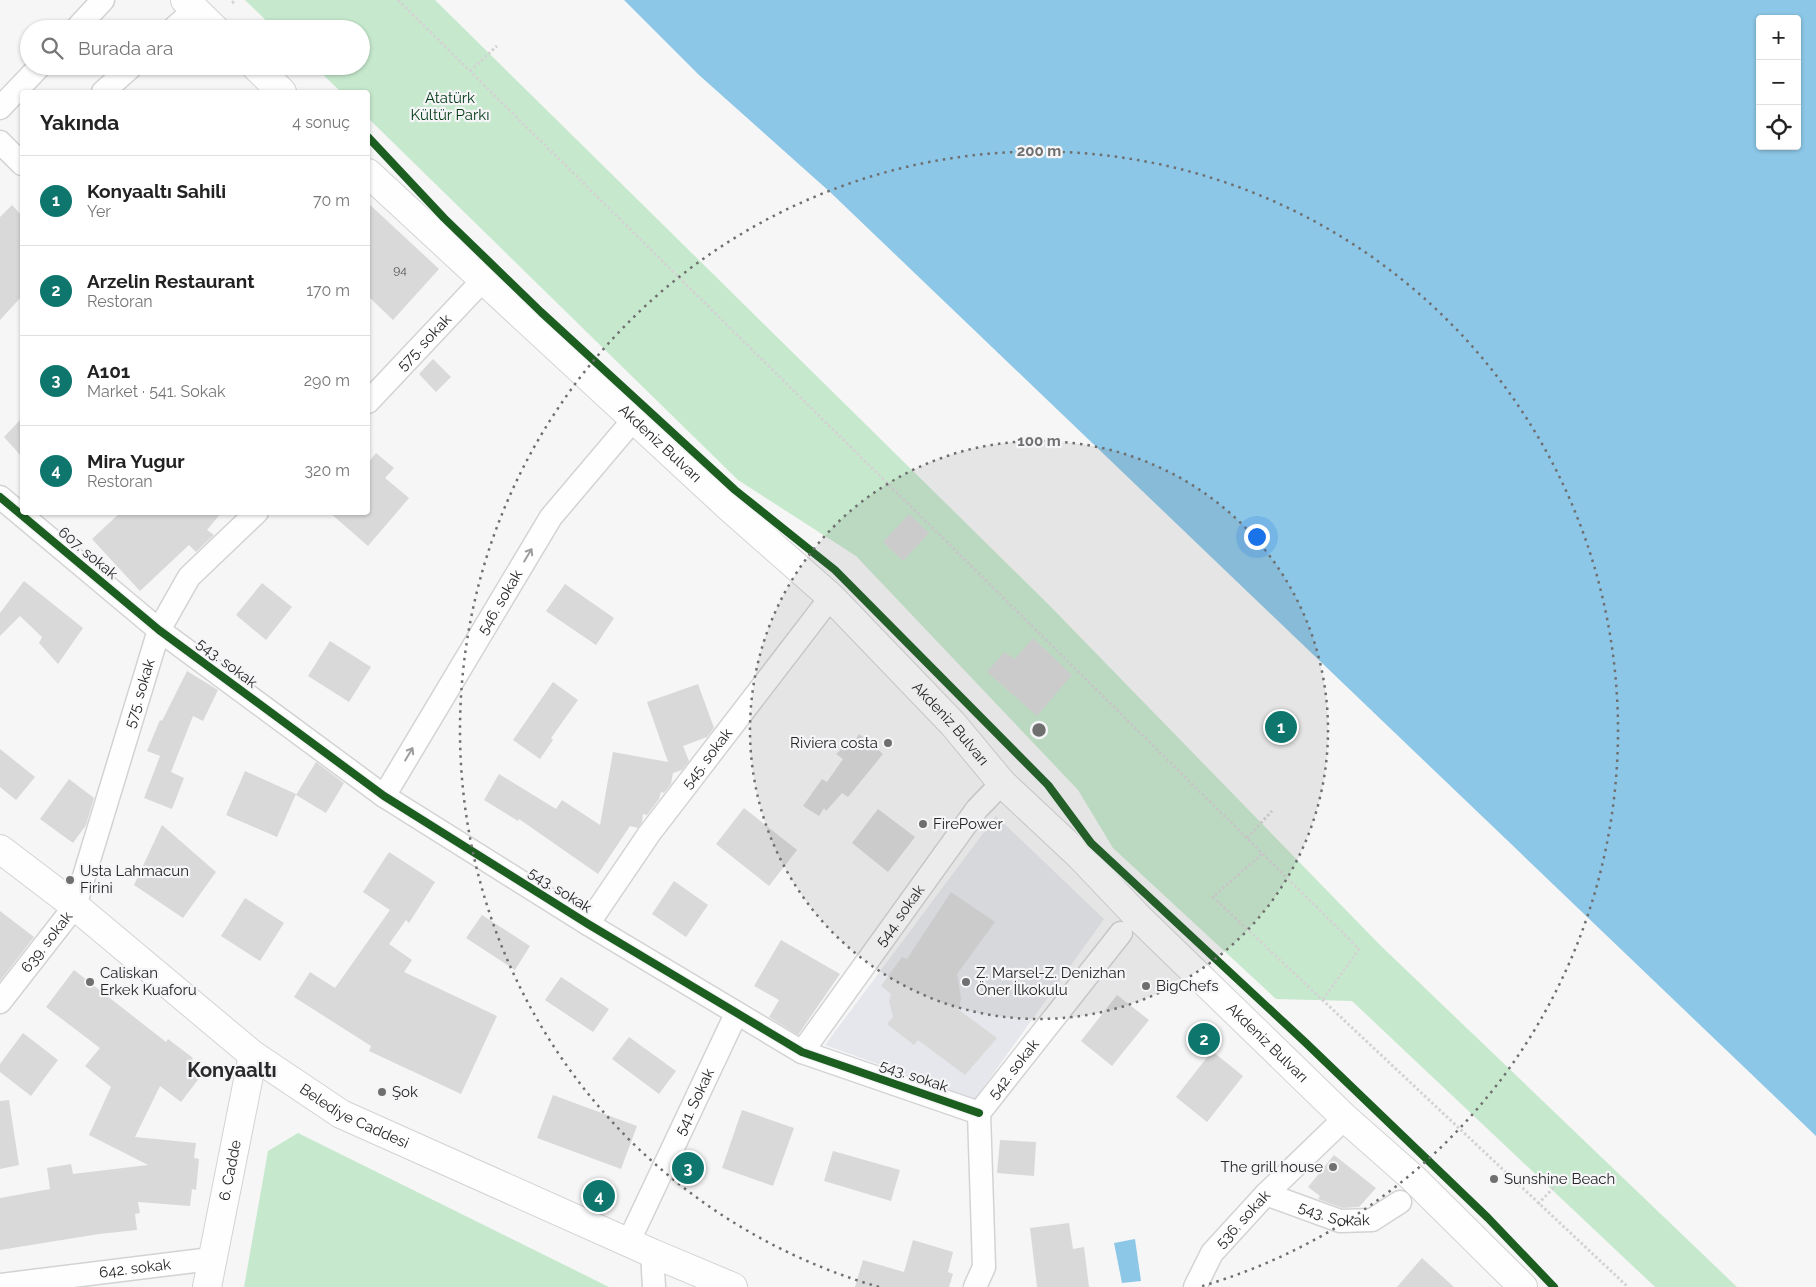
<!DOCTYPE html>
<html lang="tr">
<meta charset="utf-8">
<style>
:root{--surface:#fff;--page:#f6f6f6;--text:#222;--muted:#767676;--line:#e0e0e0;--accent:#0f766e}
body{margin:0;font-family:Raleway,sans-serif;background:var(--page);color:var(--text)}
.controls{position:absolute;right:15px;top:15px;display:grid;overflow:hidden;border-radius:5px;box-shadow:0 1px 4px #0004}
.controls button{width:45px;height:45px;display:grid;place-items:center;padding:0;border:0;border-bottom:1px solid var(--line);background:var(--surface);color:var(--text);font:25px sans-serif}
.you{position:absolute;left:1256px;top:536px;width:18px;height:18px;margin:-12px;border:4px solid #fff;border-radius:50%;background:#1a73e8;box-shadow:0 0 0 8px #1a73e833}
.badge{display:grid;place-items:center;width:32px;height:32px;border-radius:50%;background:var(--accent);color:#fff;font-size:16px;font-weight:700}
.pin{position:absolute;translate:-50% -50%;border:2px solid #fff;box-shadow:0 1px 5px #0006}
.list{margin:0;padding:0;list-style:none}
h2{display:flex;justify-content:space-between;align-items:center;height:65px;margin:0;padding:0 20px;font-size:21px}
h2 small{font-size:16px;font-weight:400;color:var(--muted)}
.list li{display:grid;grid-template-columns:32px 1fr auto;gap:15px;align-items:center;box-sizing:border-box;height:90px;padding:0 20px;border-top:1px solid var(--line)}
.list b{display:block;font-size:19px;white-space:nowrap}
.list p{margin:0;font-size:16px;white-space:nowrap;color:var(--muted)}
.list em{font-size:16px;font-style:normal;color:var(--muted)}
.icon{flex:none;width:28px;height:28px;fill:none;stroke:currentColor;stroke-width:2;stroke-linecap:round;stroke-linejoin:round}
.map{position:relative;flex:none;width:1816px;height:1287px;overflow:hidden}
.search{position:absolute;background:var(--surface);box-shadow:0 1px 4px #0004;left:20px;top:20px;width:350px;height:55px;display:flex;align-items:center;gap:12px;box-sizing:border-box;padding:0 18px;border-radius:28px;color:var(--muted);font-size:19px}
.panel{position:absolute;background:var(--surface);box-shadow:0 1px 4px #0004;left:20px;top:90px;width:350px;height:425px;border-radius:5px}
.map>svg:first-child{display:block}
</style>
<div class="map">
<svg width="1816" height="1287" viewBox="0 0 1816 1287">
<rect width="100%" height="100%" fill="#f6f6f6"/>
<path fill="#e6e7ec" d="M996,816l108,103 -129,180 -150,-54z"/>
<g fill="#c6e9cd">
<path d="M245,0h190l614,605 331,340 357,342h-82l-303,-286 -76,-2 -163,-151 -35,-58 -222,-234 -118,-76 -370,-362v-26h-27l-27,-26h47v-37h-86z"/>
<path d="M298,1133l311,154h-365l24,-136z"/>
</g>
<g fill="#8cc7e7" fill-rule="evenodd">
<path d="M624,0h1192v1136l-986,-944 -131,-117zM1760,19h37v127h-37z"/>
<path d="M1135,1239l6,42 -19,2 -8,-40z"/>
</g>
<g fill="#dad9d9">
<path d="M368,203l71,66 -46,51 -25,-24z"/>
<path d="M12,205l10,11v80l-22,24v-103z"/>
<path d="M433,359l18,18 -15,15 -17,-18z"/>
<path d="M22,418v39l-18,-20z"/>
<path d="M376,453l18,15 -9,10 24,20 -41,48 -39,-34h39v-49z"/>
<path d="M121,512h101l-15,18 7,5 -18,17 -7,-7 -49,46 -48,-52z"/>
<path d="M909,514l20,19 -26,28 -20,-19z"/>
<path d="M24,581l59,47 -25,36 -19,-21 3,-6 -22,-21 -20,20v-23z"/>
<path d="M262,583l30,24 -26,33 -30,-25z"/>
<path d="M565,584l49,34 -18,27 -50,-34z"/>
<path d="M1033,638l39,37 -35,41 -50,-44 17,-20 11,7z"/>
<path d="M330,641l41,26 -22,35 -41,-26z"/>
<path d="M187,671l31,19 -15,31 -10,-5 -22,56 13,6 -12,31 -28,-11 16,-42 -13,-5 13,-31 2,1z"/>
<path d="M553,682l25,18 -27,38 2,2 -13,19 -27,-19z"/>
<path d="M698,684l16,44 -7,9 -24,9 6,15 -7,9 -9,3 -2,11 -7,9 -3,-1 -2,7 -12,16 -4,-1 -1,8 -4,6 -8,-2 -32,48 -79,-55 -1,2 -34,-21 15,-26 57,35 6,-9 38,25 13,-73 55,10 -21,-60z"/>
<path d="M859,734l24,20 -35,43 -6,-4 -16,18 -2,-3 -5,8 -16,-10 19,-27 5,3 16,-23 -7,-5 13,-11 4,1z"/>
<path d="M0,749l35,28 -19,23 -16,-13z"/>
<path d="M316,762l28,21 -18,30 -30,-18z"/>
<path d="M245,771l51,23 -19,43 -51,-22z"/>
<path d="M69,779l25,19 -8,27 -13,18 -33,-24z"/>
<path d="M744,808l53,42 -28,36 -53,-42z"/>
<path d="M878,809l37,28 -27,35 -36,-29z"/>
<path d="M162,825l54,47 -33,46 -49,-33z"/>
<path d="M389,852l46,30 -26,41 -3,-3 -17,24 23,16 -8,12 93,44 -36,78 -92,-43 2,-5 -77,-49 16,-25 25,16 55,-78 -27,-18z"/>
<path d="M674,881l34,24 -22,32 -34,-23z"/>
<path d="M951,892l44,30 -38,52 4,24 -2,12 38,28 -32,37 -47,-35 -4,5 -27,-21 6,-7 -4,-16 2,-7 -10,-8 21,-29 5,2z"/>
<path d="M245,898l39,25 -24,38 -39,-25z"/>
<path d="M0,911l34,26 -34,44z"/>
<path d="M482,915l48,31 -15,24 -49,-32z"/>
<path d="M781,940l59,34 -42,61 -29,-18 10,-17 -25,-14z"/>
<path d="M74,970l92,72 2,-3 25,19 -2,4 13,10 -23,30 -21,-16 -25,51 61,6 -2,15 5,1 -3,31 -4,-1 -2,17 -52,-4 2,11 -5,1 2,16 -38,4 -99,16v-52l50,-9 -3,-21 24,-4 2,10 75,-9 -59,-30 22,-48 -26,-21 15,-18 -54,-41z"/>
<path d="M561,977l48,32 -16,23 -48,-32z"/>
<path d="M1117,995l32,25 -37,46 -31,-25z"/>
<path d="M23,1033l35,27 -27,36 -31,-24v-8z"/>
<path d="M629,1037l47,34 -17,23 -47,-35z"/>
<path d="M1212,1051l31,25 -36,46 -31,-25z"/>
<path d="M553,1095l84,31 -16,43 -84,-31z"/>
<path d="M9,1100l10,65 -19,4v-68z"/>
<path d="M742,1110l52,18 -21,58 -51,-18z"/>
<path d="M1000,1140l36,2 -2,34 -37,-3z"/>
<path d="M833,1151l67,19 -9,31 -67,-20z"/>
<path d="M1334,1155l42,33 -17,19 -17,1 -24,-9 2,-3 -12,-9z"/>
<path d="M1069,1223l4,26 11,-2 5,40h-52l-7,-59z"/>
<path d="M913,1240l40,12 -5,20 5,2 -4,13h-94l8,-27 41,12z"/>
<path d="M1422,1258l32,29h-57z"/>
</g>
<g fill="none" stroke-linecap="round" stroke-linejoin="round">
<defs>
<g id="minor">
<path d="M76,29l27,-29"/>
<path d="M173,29l21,-19"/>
<path d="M103,92l29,-26"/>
<path d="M0,108l40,-42"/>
<path d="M0,142l22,22"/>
<path id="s1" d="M368,402l114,-121"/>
<path d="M0,497l159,133 225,166 204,128 214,128 177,61"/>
<path id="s2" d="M384,796l167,-279 83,-98"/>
<path id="s3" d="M588,924l61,-90 182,-237"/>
<path id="s4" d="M0,1002l75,-96 84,-276 30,-53 68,-65"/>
<path id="s5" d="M802,1052l175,-243 25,-26"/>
<path id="s6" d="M1266,1194l74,27 32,-1 28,-18"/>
<path id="s7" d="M628,1243l108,-229"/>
<path d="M652,1253l2,34"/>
<path id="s8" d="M0,1285l211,-26"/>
<path id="s9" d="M975,1287l9,-20 -5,-154 142,-180"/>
<path id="s10" d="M1195,1287l17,-34 54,-59 79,-76"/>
</g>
<g id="secondary">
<path d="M185,0l30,29"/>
<path d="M255,66l27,26"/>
<path id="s11" d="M368,173l363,336 100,88 122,127 49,59 78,73 57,60 208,202 68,60 110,109"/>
<path id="s12" d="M0,849l75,57 178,149 88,59 311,139 81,34"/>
<path id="s13" d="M207,1287l46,-232"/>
</g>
</defs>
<use href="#minor" stroke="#d3d3d4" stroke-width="25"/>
<use href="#secondary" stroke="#d3d3d4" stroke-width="30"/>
<g stroke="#d3d3d4" stroke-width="3" stroke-dasharray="2.5 2.5" stroke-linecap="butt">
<path d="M398,0l961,949 -37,52"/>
<path d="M232,3l4,-3"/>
<path d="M470,71l27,-25"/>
<path d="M1247,838l25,-27"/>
<path d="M1262,854l-49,43 415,390"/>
<path d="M1538,1204l22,-23"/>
</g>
<use href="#minor" stroke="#fefefe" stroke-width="22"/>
<use href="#secondary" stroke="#fefefe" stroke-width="28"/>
<defs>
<g id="cycleway">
<path d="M368,137l76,81 97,94 194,178 100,80 213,215 43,58 215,200 182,175 66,69"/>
<path d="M0,497l159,133 225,166 204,128 214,128 177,61"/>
</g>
</defs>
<use href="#cycleway" stroke="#f5f5f7" stroke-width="11"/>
<use href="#cycleway" stroke="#1b5e20" stroke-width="8"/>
</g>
<defs><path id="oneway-shaft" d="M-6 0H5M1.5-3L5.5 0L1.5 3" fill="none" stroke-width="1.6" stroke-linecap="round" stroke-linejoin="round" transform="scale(1.25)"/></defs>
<g stroke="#9d9d9d">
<use href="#oneway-shaft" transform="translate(528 555) rotate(-59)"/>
<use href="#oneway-shaft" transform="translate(409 754) rotate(-59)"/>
</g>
<circle cx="1039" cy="730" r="289" fill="#6f6f6f" fill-opacity=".12"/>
<g fill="none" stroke="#6f6f6f" stroke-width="2.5" stroke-dasharray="2.5 5">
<circle cx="1039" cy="730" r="289"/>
<path d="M879 1287A579 579 0 1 1 1199 1287"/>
</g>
<g fill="#6f6f6f" stroke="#f5f5f7" stroke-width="2">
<circle cx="888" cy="743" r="5"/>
<circle cx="923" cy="824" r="5"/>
<circle cx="70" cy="880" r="5"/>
<circle cx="90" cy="982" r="5"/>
<circle cx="966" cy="982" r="5"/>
<circle cx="1146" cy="986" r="5"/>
<circle cx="382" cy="1092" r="5"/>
<circle cx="1333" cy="1167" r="5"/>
<circle cx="1494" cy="1179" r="5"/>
</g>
<g text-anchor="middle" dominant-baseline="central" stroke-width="4.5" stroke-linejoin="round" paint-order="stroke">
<g font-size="12" fill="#535354">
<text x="400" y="270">94</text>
</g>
<g font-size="15" fill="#033a16" stroke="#f5f5f7">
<text x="450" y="98">Atatürk<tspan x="450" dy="17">Kültür Parkı</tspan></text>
</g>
<g font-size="15" fill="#262627" stroke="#f5f5f7">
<text stroke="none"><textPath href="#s1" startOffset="82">575. sokak</textPath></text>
<text stroke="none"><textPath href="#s11" startOffset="398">Akdeniz Bulvarı</textPath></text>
<text transform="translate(88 553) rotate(40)">607. sokak</text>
<text stroke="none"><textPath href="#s2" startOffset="226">546. sokak</textPath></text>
<text transform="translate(227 663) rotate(37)">543. sokak</text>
<text stroke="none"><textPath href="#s4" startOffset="344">575. sokak</textPath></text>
<text stroke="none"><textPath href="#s11" startOffset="802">Akdeniz Bulvarı</textPath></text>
<text stroke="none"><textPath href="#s3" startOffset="204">545. sokak</textPath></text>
<text transform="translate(560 890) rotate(32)">543. sokak</text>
<text stroke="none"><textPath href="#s5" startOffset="168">544. sokak</textPath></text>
<text stroke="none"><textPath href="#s4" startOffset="76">639. sokak</textPath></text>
<text stroke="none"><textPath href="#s11" startOffset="1252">Akdeniz Bulvarı</textPath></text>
<text stroke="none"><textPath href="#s9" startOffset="232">542. sokak</textPath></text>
<text transform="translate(914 1076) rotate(19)">543. sokak</text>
<text stroke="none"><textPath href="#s7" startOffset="156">541. Sokak</textPath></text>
<text stroke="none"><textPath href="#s12" startOffset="445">Belediye Caddesi</textPath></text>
<text stroke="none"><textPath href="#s13" startOffset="119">6. Cadde</textPath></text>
<text stroke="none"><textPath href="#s6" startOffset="72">543. Sokak</textPath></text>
<text stroke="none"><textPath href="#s10" startOffset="84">536. sokak</textPath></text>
<text stroke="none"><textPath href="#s8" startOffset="136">642. sokak</textPath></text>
</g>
<g font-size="15" fill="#262627" stroke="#f5f5f7" text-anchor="start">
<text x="878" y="743" text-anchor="end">Riviera costa</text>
<text x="933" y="824">FirePower</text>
<text x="80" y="871">Usta Lahmacun<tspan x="80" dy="17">Firini</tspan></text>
<text x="100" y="973">Caliskan<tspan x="100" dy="17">Erkek Kuaforu</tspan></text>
<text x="976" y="973">Z. Marsel-Z. Denizhan<tspan x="976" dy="17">Öner İlkokulu</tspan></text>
<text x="1156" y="986">BigChefs</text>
<text x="392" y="1092">Şok</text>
<text x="1323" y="1167" text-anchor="end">The grill house</text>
<text x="1504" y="1179">Sunshine Beach</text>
</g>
<g font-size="20" font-weight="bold" fill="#29292b" stroke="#f5f5f7">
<text x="232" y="1070">Konyaaltı</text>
</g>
</g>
<circle cx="1039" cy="730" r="8" fill="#6f6f6f" stroke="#f5f5f7" stroke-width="2.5"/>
<g font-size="15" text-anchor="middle" font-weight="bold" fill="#6f6f6f" stroke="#f5f5f7" stroke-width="4.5" stroke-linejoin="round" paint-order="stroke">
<text x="1039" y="156">200 m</text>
<text x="1039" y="446">100 m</text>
</g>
</svg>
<div class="controls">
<button>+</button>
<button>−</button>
<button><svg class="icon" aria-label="locate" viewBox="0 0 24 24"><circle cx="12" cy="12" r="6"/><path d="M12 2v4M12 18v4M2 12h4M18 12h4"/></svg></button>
</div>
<div class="you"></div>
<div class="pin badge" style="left:1281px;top:727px">1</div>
<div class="pin badge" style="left:1204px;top:1039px">2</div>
<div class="pin badge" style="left:688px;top:1168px">3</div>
<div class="pin badge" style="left:599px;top:1196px">4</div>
<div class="search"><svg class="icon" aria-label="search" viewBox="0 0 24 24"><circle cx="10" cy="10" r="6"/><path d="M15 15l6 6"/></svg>Burada ara</div>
<section class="panel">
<h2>Yakında<small>4 sonuç</small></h2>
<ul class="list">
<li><span class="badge">1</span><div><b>Konyaaltı Sahili</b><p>Yer</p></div><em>70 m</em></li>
<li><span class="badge">2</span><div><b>Arzelin Restaurant</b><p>Restoran</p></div><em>170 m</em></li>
<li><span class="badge">3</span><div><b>A101</b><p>Market · 541. Sokak</p></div><em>290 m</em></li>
<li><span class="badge">4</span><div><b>Mira Yugur</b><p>Restoran</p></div><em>320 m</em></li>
</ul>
</section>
</div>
